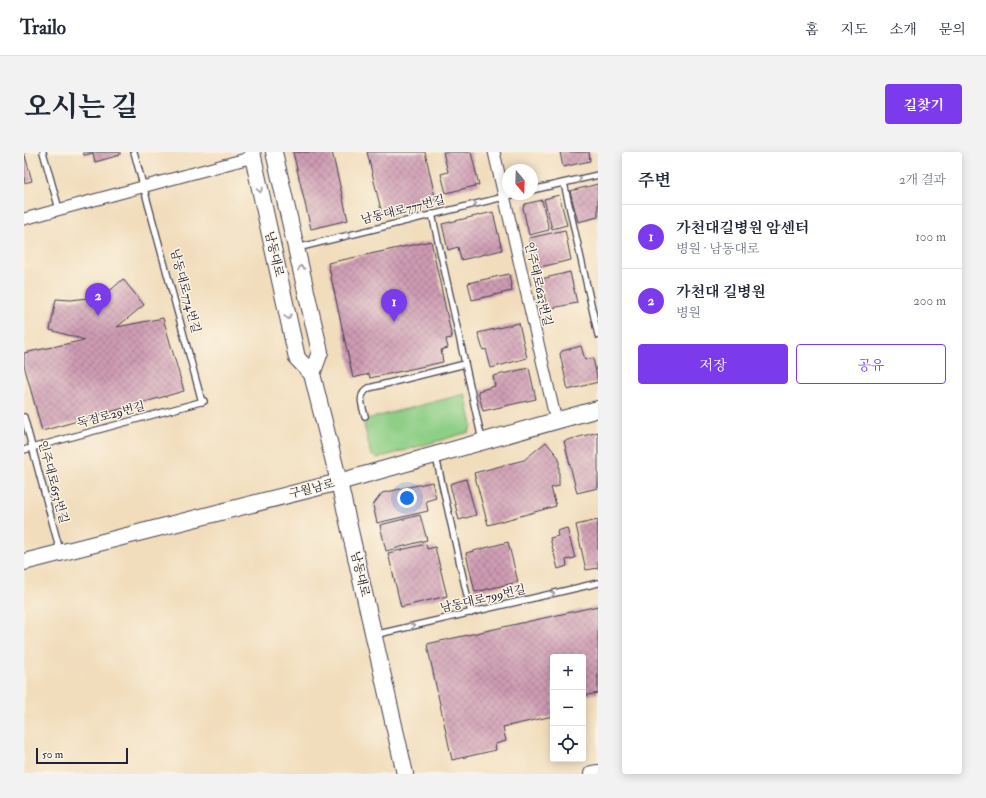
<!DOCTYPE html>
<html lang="ko">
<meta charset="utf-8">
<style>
:root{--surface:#fff;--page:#f2f2f3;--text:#1f2937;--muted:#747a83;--line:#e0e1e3;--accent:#7c3aed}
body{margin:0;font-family:"IM FELL Double Pica","Noto Serif KR",serif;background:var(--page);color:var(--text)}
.controls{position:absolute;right:12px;bottom:12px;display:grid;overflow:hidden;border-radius:4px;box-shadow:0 2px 10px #0003}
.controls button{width:36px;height:36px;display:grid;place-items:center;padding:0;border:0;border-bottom:1px solid var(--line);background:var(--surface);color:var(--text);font:20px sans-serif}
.compass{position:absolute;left:478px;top:12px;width:36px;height:36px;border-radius:50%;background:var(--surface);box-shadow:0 2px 10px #0003;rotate:161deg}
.scale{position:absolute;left:12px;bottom:10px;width:92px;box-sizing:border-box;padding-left:4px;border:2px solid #22223b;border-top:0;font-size:11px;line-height:14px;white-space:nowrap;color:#22223b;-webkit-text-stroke:3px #fcf5e5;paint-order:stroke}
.you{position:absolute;left:383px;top:346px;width:14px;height:14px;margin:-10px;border:3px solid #fff;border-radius:50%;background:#1a73e8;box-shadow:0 0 0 6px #1a73e833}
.badge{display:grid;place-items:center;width:26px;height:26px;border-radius:50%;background:var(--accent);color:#fff;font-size:13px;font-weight:700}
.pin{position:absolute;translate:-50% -33px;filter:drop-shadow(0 1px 2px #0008)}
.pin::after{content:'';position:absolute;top:21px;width:14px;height:12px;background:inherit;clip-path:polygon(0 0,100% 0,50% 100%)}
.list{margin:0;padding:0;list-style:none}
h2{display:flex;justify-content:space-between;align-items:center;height:52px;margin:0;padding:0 16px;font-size:17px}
h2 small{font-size:13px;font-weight:400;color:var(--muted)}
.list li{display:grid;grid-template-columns:26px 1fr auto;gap:12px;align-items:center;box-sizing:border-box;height:64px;padding:0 16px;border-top:1px solid var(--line)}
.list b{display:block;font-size:15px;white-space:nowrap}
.list p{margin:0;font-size:13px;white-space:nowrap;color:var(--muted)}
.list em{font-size:13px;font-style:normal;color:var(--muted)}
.actions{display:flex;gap:8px;padding:12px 16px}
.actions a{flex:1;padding:9px 0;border:1px solid var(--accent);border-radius:4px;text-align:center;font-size:14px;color:var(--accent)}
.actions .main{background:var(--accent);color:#fff}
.icon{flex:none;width:22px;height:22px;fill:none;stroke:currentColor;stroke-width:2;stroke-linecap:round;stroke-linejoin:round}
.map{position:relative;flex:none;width:574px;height:622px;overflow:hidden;border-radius:4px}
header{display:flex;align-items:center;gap:24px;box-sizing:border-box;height:56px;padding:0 20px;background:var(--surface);border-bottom:1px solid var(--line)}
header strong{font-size:19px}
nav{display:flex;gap:22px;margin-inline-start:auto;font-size:14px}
.intro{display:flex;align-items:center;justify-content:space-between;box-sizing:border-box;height:96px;padding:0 24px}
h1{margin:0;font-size:28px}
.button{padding:10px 18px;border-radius:4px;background:var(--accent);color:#fff;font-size:14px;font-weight:700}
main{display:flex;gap:24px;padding:0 24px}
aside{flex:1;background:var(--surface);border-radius:4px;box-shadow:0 2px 10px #0003}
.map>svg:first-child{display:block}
</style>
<header>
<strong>Trailo</strong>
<nav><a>홈</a><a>지도</a><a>소개</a><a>문의</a></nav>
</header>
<div class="intro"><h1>오시는 길</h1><a class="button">길찾기</a></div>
<main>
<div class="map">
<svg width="574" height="622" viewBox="0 0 574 622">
<defs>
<pattern id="building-cross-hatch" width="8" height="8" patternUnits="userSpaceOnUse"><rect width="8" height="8" fill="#ce9bb3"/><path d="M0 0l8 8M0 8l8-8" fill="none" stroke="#a77e93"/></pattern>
</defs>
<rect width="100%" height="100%" fill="#fcf5e5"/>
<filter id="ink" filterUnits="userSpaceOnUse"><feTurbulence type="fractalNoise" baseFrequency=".025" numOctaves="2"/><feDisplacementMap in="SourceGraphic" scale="8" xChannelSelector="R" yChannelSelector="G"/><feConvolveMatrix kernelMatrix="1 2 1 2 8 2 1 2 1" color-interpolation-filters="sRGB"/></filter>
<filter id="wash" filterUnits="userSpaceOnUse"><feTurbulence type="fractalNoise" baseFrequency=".012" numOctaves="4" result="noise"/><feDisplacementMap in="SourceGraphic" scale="16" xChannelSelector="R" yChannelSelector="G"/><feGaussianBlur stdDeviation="0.9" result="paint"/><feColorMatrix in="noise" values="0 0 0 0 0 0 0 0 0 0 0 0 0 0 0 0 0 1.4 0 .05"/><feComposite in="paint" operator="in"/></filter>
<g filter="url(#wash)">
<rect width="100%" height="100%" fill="#f1ddbc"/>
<path fill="#8ecf86" stroke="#587860" d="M441,242l7,31 -3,7 -91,26 -7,-3 -8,-35z"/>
<g id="blocks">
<g fill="url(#building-cross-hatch)">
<path d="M0,0l8,29 -8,2z"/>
<path d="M59,0h37v3l-25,7 -2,-9 -9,2z"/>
<path d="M269,0h39l16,68 -37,9z"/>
<path d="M343,0h58l11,49 -54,13z"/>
<path d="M419,0h28l8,33 -33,8 -5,-19 7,-2z"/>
<path d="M536,0h29l1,9 -27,6z"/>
<path d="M574,32v33l-20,5 -8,-31z"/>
<path d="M535,43l8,30 -15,4 -8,-30z"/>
<path d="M518,48l7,30 -20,5 -6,-27 2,-4z"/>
<path d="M469,60l9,38 -41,10 -3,-13 -10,3 -6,-26z"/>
<path d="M541,78l6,30 -35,8 -7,-30z"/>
<path d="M407,89l21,97 -6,1 2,9 -7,2 2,12 -73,16 -1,-4 -16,4 -25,-115z"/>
<path d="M546,120l7,31 -30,6 -6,-30z"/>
<path d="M485,122l3,17 -40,9 -4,-17z"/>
<path d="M99,127l21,26 -27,22 46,-9 21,73 -142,40 -18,-66v-12l61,-13 -35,-10 6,-31 15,1 17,-2 24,-9z"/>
<path d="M495,171l8,35 -36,10 -5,-19 -3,1 -5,-17z"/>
<path d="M557,194l4,14 8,-2 5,24 -30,8 -8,-36 2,-3z"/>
<path d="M505,216l7,31 -53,12 -5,-20 17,-5 -2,-10z"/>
<path d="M574,280v56l-21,5 -13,-52z"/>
<path d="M522,290l13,16v28l-8,2 5,18 -68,19 -14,-52 50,-13z"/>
<path d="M442,327l10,36 -17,5 -9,-36z"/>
<path d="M408,330l4,16 -10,3 2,10 -51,12 -4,-18 9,-12z"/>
<path d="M396,363l7,25 -41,11 -6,-26z"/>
<path d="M574,368v48l-12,2 -10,-45z"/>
<path d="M543,376l8,30 -9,2 1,6 -9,3 -8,-31 8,-2 -1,-5z"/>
<path d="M484,390l10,40 -43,10 -9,-39z"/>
<path d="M402,392l1,5 8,-2 12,49 -46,11 -13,-54z"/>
<path d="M574,454v87l-15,3v-39h-30v59l-50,11 3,14 -11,3 1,6 -44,10 -25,-116z"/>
</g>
</g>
</g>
<g filter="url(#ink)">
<use href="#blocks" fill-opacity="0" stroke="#413e4e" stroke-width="1"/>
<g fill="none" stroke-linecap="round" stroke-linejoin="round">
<defs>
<g id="lane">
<path d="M19,0l16,57"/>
<path d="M110,0l68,250"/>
<path d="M540,31l34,152"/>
<path d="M508,38l66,-15"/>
<path d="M408,62l50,226"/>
<path d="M273,96l219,-54"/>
<path d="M341,264c-3,-11 -8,-21 4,-28l96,-24"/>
<path d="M0,265l36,134"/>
<path d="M0,298l180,-49"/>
<path d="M412,305l35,156"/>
<path d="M350,483l224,-52"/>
</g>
<g id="street">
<path d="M470,0l62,269"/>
<path d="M0,67l229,-62"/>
</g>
<g id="secondary">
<path d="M228,0l45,206 15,16 27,108 66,292"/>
<path d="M250,0l46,200 -8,22"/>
<path d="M0,410l315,-80 259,-73"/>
<path d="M568,622l6,-1"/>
</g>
</defs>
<use href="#lane" stroke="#413e4e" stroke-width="8"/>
<use href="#street" stroke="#413e4e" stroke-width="13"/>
<use href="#secondary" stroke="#413e4e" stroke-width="18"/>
<use href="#lane" stroke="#fff" stroke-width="5.5"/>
<use href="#street" stroke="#fff" stroke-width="11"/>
<use href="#secondary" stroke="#fff" stroke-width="16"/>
</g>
<defs><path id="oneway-chevron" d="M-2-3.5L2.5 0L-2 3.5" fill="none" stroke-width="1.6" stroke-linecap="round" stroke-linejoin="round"/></defs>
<g stroke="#9c9ca7">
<use href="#oneway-chevron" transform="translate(555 27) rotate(-13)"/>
<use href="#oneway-chevron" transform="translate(236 38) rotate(77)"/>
<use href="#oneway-chevron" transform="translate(450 52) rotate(-13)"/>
<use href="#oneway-chevron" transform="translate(324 83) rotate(-14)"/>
<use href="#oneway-chevron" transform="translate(277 116) rotate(-103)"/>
<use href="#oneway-chevron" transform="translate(264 165) rotate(78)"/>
<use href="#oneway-chevron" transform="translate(528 442) rotate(-13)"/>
<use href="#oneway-chevron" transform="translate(388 474) rotate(-13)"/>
</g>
</g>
<g text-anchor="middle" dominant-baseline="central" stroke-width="3" stroke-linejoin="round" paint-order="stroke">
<g font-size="12" fill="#22223b" stroke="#fcf5e5">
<text transform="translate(379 58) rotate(-14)">남동대로777번길</text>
<text transform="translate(250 102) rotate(77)">남동대로</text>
<text transform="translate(514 132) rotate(77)">인주대로623번길</text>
<text transform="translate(161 139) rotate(75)">남동대로774번길</text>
<text transform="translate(87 263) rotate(-15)">독점로29번길</text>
<text transform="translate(29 330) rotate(75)">인주대로653번길</text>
<text transform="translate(288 337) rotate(-14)">구월남로</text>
<text transform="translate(336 422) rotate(77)">남동대로</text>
<text transform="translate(459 447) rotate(-13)">남동대로799번길</text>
</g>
</g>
</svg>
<div class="controls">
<button>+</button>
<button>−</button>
<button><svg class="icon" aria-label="locate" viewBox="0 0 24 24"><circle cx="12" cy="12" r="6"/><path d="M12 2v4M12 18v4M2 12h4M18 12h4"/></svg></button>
</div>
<svg class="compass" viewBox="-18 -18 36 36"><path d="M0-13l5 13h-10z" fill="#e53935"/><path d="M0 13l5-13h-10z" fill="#747a83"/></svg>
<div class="scale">50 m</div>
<div class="you"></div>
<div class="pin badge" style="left:370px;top:170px">1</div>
<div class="pin badge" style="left:74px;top:164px">2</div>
</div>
<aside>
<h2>주변<small>2개 결과</small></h2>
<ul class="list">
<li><span class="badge">1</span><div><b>가천대길병원 암센터</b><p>병원 · 남동대로</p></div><em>100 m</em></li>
<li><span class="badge">2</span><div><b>가천대 길병원</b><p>병원</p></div><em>200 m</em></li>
</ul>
<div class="actions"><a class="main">저장</a><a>공유</a></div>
</aside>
</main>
